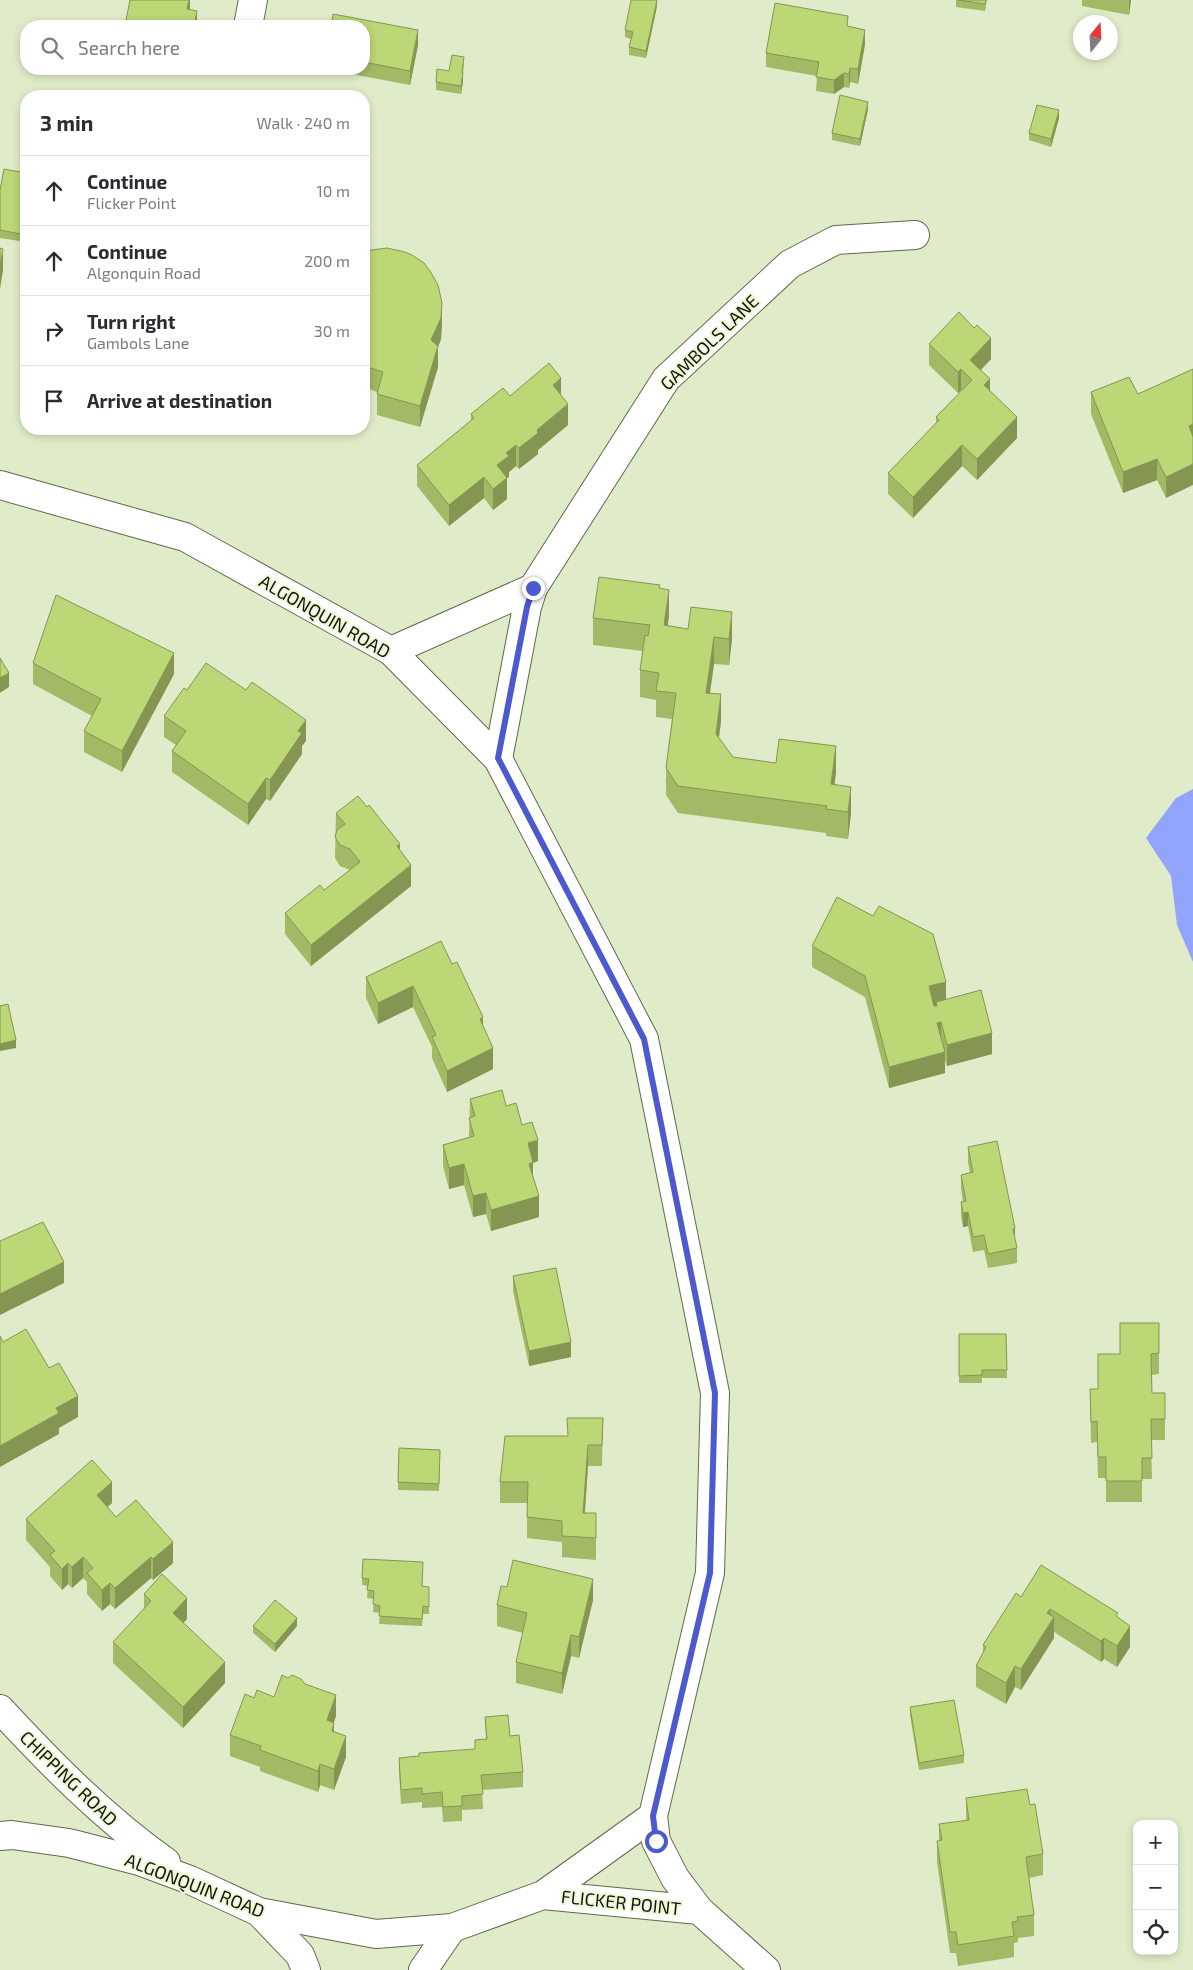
<!DOCTYPE html>
<meta charset="utf-8">
<style>
:root{--surface:#fff;--page:#f7f7f7;--text:#2b2b33;--muted:#7c7c81;--line:#e1e1e2}
body{margin:0;font-family:"Exo 2",sans-serif;background:var(--page);color:var(--text)}
.controls{position:absolute;right:15px;bottom:15px;display:grid;overflow:hidden;border-radius:10px;box-shadow:0 2px 8px #0003}
.controls button{width:45px;height:45px;display:grid;place-items:center;padding:0;border:0;border-bottom:1px solid var(--line);background:var(--surface);color:var(--text);font:25px sans-serif}
.compass{position:absolute;left:1073px;top:15px;width:45px;height:45px;border-radius:50%;background:var(--surface);box-shadow:0 2px 8px #0003;rotate:18deg}
.stop{position:absolute;width:15px;height:15px;margin:-11px;border:4px solid #4d59cf;border-radius:50%;background:#fff}
.stop.end{background:#4d59cf;border-color:#fff;box-shadow:0 1px 5px #0008}
.list{margin:0;padding:0;list-style:none}
h2{display:flex;justify-content:space-between;align-items:center;height:65px;margin:0;padding:0 20px;font-size:21px}
h2 small{font-size:16px;font-weight:400;color:var(--muted)}
.list li{display:grid;grid-template-columns:32px 1fr auto;gap:15px;align-items:center;box-sizing:border-box;height:70px;padding:0 20px;border-top:1px solid var(--line)}
.list b{display:block;font-size:19px;white-space:nowrap}
.list p{margin:0;font-size:16px;white-space:nowrap;color:var(--muted)}
.list em{font-size:16px;font-style:normal;color:var(--muted)}
.icon{flex:none;width:28px;height:28px;fill:none;stroke:currentColor;stroke-width:2;stroke-linecap:round;stroke-linejoin:round}
.map{position:relative;flex:none;width:1193px;height:1970px;overflow:hidden}
.search{position:absolute;background:var(--surface);box-shadow:0 2px 8px #0003;left:20px;top:20px;width:350px;height:55px;display:flex;align-items:center;gap:12px;box-sizing:border-box;padding:0 18px;border-radius:20px;color:var(--muted);font-size:19px}
.panel{position:absolute;background:var(--surface);box-shadow:0 2px 8px #0003;left:20px;top:90px;width:350px;height:345px;border-radius:20px}
.map>svg:first-child{display:block}
</style>
<div class="map">
<svg width="1193" height="1970" viewBox="0 0 1193 1970">
<rect width="100%" height="100%" fill="#e0ecc9"/>
<path fill="#92a4fc" d="M1193,789v173l-16,-37 -6,-49 -25,-38 30,-40z"/>
<g fill="none" stroke-linecap="round" stroke-linejoin="round">
<defs>
<g id="minor">
<path d="M248,26l5,-26"/>
<path d="M0,485l185,52 206,114 107,108 146,280 71,354 -5,180 -57,243 -110,79 -91,33 -76,6 -117,-22 -69,-32 -51,-19 -70,-18 -57,-8 -12,1"/>
<path d="M391,651l142,-63 133,-209 124,-115 46,-24 79,-5"/>
<path d="M498,759l29,-152 6,-19"/>
<path d="M0,1709c51,55 104,109 166,153"/>
<path d="M653,1816l3,25 19,37 24,32"/>
<path d="M543,1895l156,15 67,60"/>
<path d="M259,1912l41,43 6,15"/>
<path d="M423,1970l29,-42"/>
</g>
</defs>
<use href="#minor" stroke="#606a4b" stroke-width="30"/>
<use href="#minor" stroke="#fff" stroke-width="28"/>
</g>
<g fill="#a2b965">
<path d="M190,0v9l6,17h-70v-6z"/>
<path d="M956,0h31l-2,11 -29,-4z"/>
<path d="M1082,0h49l-2,15 -47,-9z"/>
<path d="M657,6l-11,52 -17,-3v-8l2,-8 -6,-2v-7z"/>
<path d="M364,26l54,19 -8,40 -85,-16h39z"/>
<path d="M848,26l17,18 -7,40 -8,-2 -1,6 -5,-1 -10,7 -18,-3 1,-15 -51,-9v-14z"/>
<path d="M464,64l-1,9v8l-2,13 -25,-4v-8l13,-11z"/>
<path d="M868,109l-8,37 -28,-6v-7z"/>
<path d="M1059,118l-8,29 -22,-7v-7z"/>
<path d="M26,173v69l-26,-4v-48z"/>
<path d="M364,251l78,73 -1,15 -3,8v20l-18,60 -43,-12v-23l-13,-5z"/>
<path d="M929,344l62,15 -10,11 9,21 27,47 -40,42 -15,-14 -49,52 -25,-24v-21l48,-49v-7l26,-26 -1,-1 -3,3 -29,-28z"/>
<path d="M1193,369l-27,129 -9,-18 -34,13 -32,-79v-22l47,2z"/>
<path d="M510,396h51l7,29 -30,25v4l-19,15 -3,-3 -7,6v5l-2,1v21l-14,11 -9,-12 -35,28 -32,-40v-21l54,-44v-7z"/>
<path d="M660,588l9,28 -2,10 65,13 -3,26 -15,-1 -4,29 11,28 -2,17 14,19 103,16 -2,11 17,29 -3,26 -22,-3v-3l-148,-20 -12,-18v-27l6,-49 -16,-2v-17l-16,-3v-27l3,-19 -50,-6v-27z"/>
<path d="M33,663l141,11 -52,98 -38,-20v-21l8,-15 -59,-32z"/>
<path d="M187,690l119,51 -4,5v8l-32,47 -4,-2 -18,26 -76,-53v-21l4,-6 -12,-8v-21z"/>
<path d="M336,813l64,38 11,35 -100,80 -26,-32v-21l39,-23 26,-20 -10,-4 -5,-8z"/>
<path d="M441,941l52,128 -46,23 -15,-34v-11l-19,-40 -35,17 -12,-26v-21z"/>
<path d="M812,946l134,53 46,55 -45,12 -2,-6v13l-56,15 -24,-91 -53,-30z"/>
<path d="M470,1099l36,7 16,19 16,36 -5,2v14l6,40 -48,14 -5,-17 -13,3 -9,-32 -15,4 -6,-23v-21l26,-8z"/>
<path d="M968,1147l47,94 2,7v15l-29,5 -4,-18 -11,2 -5,-26 -5,1 -2,-10v-15h2l-2,-13v-14l9,-2 -2,-11z"/>
<path d="M513,1276l58,81 -42,9 -16,-75z"/>
<path d="M1159,1323v51l-7,1v18l13,26v21h-14l1,39h-10v23h-36v-24h-8l-1,-36 -6,1 -1,-54h8l22,-35z"/>
<path d="M959,1334h47l1,44h-25v5h-23z"/>
<path d="M603,1418l-1,48h-14l-3,47h11v47l-34,-3v-15l-35,-4v-35h-27v-21l67,-46z"/>
<path d="M399,1448l41,2 -1,41 -41,-1z"/>
<path d="M112,1503l-5,4 9,10 57,46 -20,17 -2,-2 -36,31 -5,-5 -8,7 -15,-17v-12l-4,-4 -11,10 -4,-4 -6,6 -12,-14v-9l-24,-27v-21z"/>
<path d="M362,1578l67,9v27h-6l-1,12 -43,-2 1,-11 -7,-1 1,-13 -7,-1 1,-12 -6,-1z"/>
<path d="M144,1594l43,25 -4,4 42,60 -42,45 -70,-65v-21l31,-32z"/>
<path d="M1021,1597l97,21 12,29 -13,20 -13,-8 -3,3 -47,-30v6l-33,52 -6,-3 -9,17 -30,-17v-21l7,-13v-8z"/>
<path d="M593,1600l-14,58 -8,-2 -9,38 -46,-11v-21l7,-29 -26,-7v-21z"/>
<path d="M253,1626h44l-22,26 -22,-19z"/>
<path d="M305,1684l31,32 -2,6v10l12,25 -12,33 -14,-5 -2,7 -58,-21v-4l-30,-11v-21l24,-37 20,-1z"/>
<path d="M910,1707l54,48v8l-45,7 -9,-55z"/>
<path d="M485,1717l25,19 13,36v15l-41,3 1,19 -21,1v11l-19,1 -1,-15 -20,1v-6l-21,2 -2,-32v-14l20,-2 56,-7v-9l11,-1z"/>
<path d="M966,1798l64,7 13,49v21l-14,3 5,37v21l-16,2v4l-4,1v14l-56,9 -2,-13h-6l-13,-91v-21h2v-17l27,-3z"/>
</g>
<g fill="#849652">
<path d="M189,0h1v11l-3,-2z"/>
<path d="M657,0v6l-11,52v-7z"/>
<path d="M1129,0h2l-2,15z"/>
<path d="M197,11v14l-1,1h-2z"/>
<path d="M418,30v15l-8,40v-14z"/>
<path d="M865,30v14l-7,40v-15z"/>
<path d="M850,68v14l-1,6v-14z"/>
<path d="M463,73v8l-2,13v-8z"/>
<path d="M844,73v14l-10,7v-14z"/>
<path d="M868,102v7l-8,37v-7z"/>
<path d="M1059,110v8l-8,29v-8z"/>
<path d="M3,249v21l-3,19v-21z"/>
<path d="M442,303v21l-1,15 -3,8v20l-18,60v-21l11,-66z"/>
<path d="M991,338v21l-19,20 -2,-19z"/>
<path d="M961,369v21l-3,3v-21z"/>
<path d="M561,378v21l-8,-14z"/>
<path d="M990,379v21l-6,-15z"/>
<path d="M568,404v21l-30,25v4l-19,15v-21l18,-18z"/>
<path d="M1017,417v21l-40,42v-21z"/>
<path d="M1193,424v21l-4,-19z"/>
<path d="M516,445v21l-7,6v5l-2,1v21l-14,11v-21l4,-24 9,-12z"/>
<path d="M962,445v21l-49,52v-21z"/>
<path d="M1157,459v21l-34,13v-21z"/>
<path d="M1193,464v21l-27,13v-21z"/>
<path d="M484,477v21l-35,28v-21z"/>
<path d="M669,590v26l-5,36v-27z"/>
<path d="M732,612v27l-3,26v-26z"/>
<path d="M714,637v27l-8,55v-26z"/>
<path d="M174,653v21l-52,98v-21z"/>
<path d="M9,673v14l-9,6v-15z"/>
<path d="M721,694v27l-5,39v-26z"/>
<path d="M306,720v21l-4,5v8l-32,47v-21l28,-49z"/>
<path d="M836,746v27l-5,38v-27z"/>
<path d="M266,778v21l-18,26v-21z"/>
<path d="M851,787v26l-3,26v-27z"/>
<path d="M400,844v21l-3,-19z"/>
<path d="M411,865v21l-100,80v-21z"/>
<path d="M946,982v21l-10,-1v4l-7,1v-21z"/>
<path d="M413,986v21l-35,17v-21z"/>
<path d="M483,1017v21l-3,-19z"/>
<path d="M941,1022v21l-4,-20z"/>
<path d="M992,1033v21l-45,12v-21z"/>
<path d="M16,1040v8l-16,3v-7z"/>
<path d="M493,1048v21l-46,23v-21z"/>
<path d="M945,1052v21l-56,15v-21z"/>
<path d="M538,1140v21l-5,2v20l-4,2 -1,-42z"/>
<path d="M464,1164v21l-15,4v-21z"/>
<path d="M486,1193v21l-13,3v-21z"/>
<path d="M539,1196v21l-48,14v-21z"/>
<path d="M968,1212v14l-5,1v-14z"/>
<path d="M1015,1228v15l-2,-14z"/>
<path d="M64,1262v21l-64,32v-21z"/>
<path d="M571,1342v15l-42,9v-15z"/>
<path d="M78,1396v21l-19,11v6l-59,33v-21l56,-38z"/>
<path d="M588,1445v21l-5,68v-21z"/>
<path d="M112,1482v21l-15,13v-21z"/>
<path d="M173,1542v21l-20,17v-21z"/>
<path d="M83,1557v21l-11,10v-21z"/>
<path d="M151,1557v21l-36,31v-21z"/>
<path d="M68,1563v21l-6,6v-21z"/>
<path d="M593,1579v21l-14,58v-21z"/>
<path d="M110,1583v21l-8,7v-21z"/>
<path d="M187,1598v21l-14,15v-21z"/>
<path d="M1050,1609v14l4,-6v21l-33,52v-21l26,-56z"/>
<path d="M297,1618v8l-22,26v-8z"/>
<path d="M1130,1626v21l-13,20v-21z"/>
<path d="M571,1635v21l-9,38v-21z"/>
<path d="M1104,1638v21l-3,3v-21z"/>
<path d="M225,1662v21l-42,45v-21z"/>
<path d="M1015,1666v21l-9,17v-21z"/>
<path d="M336,1695v21l-9,25v-21z"/>
<path d="M334,1723v21l-2,-13z"/>
<path d="M346,1736v21l-12,33v-21z"/>
<path d="M320,1764v21l-2,7v-21z"/>
</g>
<g fill="#bcd775" stroke="#849652">
<path d="M130,0h59l-2,9 10,2 -3,15h-34l-34,-6z"/>
<path d="M631,0h26l-11,51 -17,-4 4,-15 -8,-2z"/>
<path d="M958,0h28l-1,4z"/>
<path d="M775,3l73,13 -1,10 18,4 -7,39 -8,-1 -1,6 -5,-1 -10,7 -18,-3 3,-15 -53,-9z"/>
<path d="M333,14l85,16 -8,41 -46,-9v-36h-33z"/>
<path d="M452,55l12,2 -2,16h1l-2,13 -25,-4 1,-13 12,2z"/>
<path d="M840,95l28,7 -8,37 -28,-6z"/>
<path d="M1037,105l22,5 -8,29 -22,-6z"/>
<path d="M4,169l22,4v62l-26,-5v-40z"/>
<path d="M0,248l3,1 -3,19z"/>
<path d="M387,248l18,4 7,3 12,8 6,8 8,14 4,18 -1,15 -10,22 7,6 -18,60 -43,-12 6,-22 -19,-6v-115z"/>
<path d="M959,312l15,16 3,-3 14,13 -21,22 20,19 -6,6 33,32 -40,42 -15,-14 -49,52 -25,-24 51,-53 -3,-3 36,-37 -11,-11 -3,3 -29,-28z"/>
<path d="M549,363l12,15 -8,7 15,19 -31,26 1,3 -19,15 -3,-3 -10,8 3,3 -12,9 10,13 -14,11 -9,-12 -35,28 -32,-40 57,-47 -3,-4 32,-26 7,8z"/>
<path d="M1193,369v55l-4,2 4,11v27l-27,13 -9,-18 -34,13 -32,-80 38,-15 9,17z"/>
<path d="M599,577l61,8 -1,3 10,2 -5,35 24,4 3,-22 41,5 -3,27 -15,-2 -8,56 15,1 -5,40 17,23 43,6 3,-24 57,7 -5,38 20,3 -3,25 -22,-3 1,-3 -149,-20 -12,-18 10,-75 -20,-2 3,-18 -19,-3 5,-35 3,1 2,-11 -57,-7z"/>
<path d="M56,595l118,58 -52,98 -38,-20 17,-32 -68,-36z"/>
<path d="M0,658l9,15 -9,5z"/>
<path d="M206,663l40,27 6,-8 54,38 -8,11 4,2 -32,47 -4,-2 -18,26 -76,-53 14,-20 -22,-15 20,-28 3,2z"/>
<path d="M358,796l9,11 2,-2 31,39 -3,2 14,19 -100,80 -26,-32 35,-28 4,5 36,-28 -10,-13 -10,-4 -5,-8 2,-7 8,-6 -9,-11z"/>
<path d="M837,897l36,19 6,-10 54,28 13,48 -17,4 5,20h3l-1,-4 45,-12 11,43 -45,12 -6,-23 -4,1 8,29 -56,15 -24,-91 -53,-30z"/>
<path d="M441,941l11,23 5,-2 26,55 -3,2 13,29 -46,23 -15,-34 4,-2 -23,-49 -35,17 -12,-26z"/>
<path d="M8,1004l8,36 -16,4v-38z"/>
<path d="M502,1090l4,16 10,-3 6,22 10,-3 6,18 -10,3 5,19 -4,2 10,32 -48,14 -5,-17 -13,3 -9,-32 -15,4 -6,-23 31,-9 -5,-18 6,-2 -5,-17z"/>
<path d="M997,1141l18,87 -2,1 4,19 -29,6 -4,-19 -11,2 -5,-25 -5,1 -2,-11 5,-1 -5,-26 12,-3 -5,-25z"/>
<path d="M43,1222l21,40 -64,32v-53z"/>
<path d="M556,1268l15,74 -42,9 -16,-75z"/>
<path d="M1120,1323h39v30l-8,1 1,39h13v26h-14l1,39h-10v23h-36v-24h-8l-1,-36 -6,1 -1,-33h8v-35h22z"/>
<path d="M26,1329l23,39 10,-5 19,33 -22,12 3,5 -59,33v-110l3,6z"/>
<path d="M959,1334h47l1,36h-25v5l-23,1z"/>
<path d="M567,1418h36l-1,27h-14l-5,68h13v25l-34,-2v-15l-35,-4 1,-35h-28l5,-46h63z"/>
<path d="M399,1448l41,2 -1,34 -41,-2z"/>
<path d="M92,1460l20,22 -15,13 19,22 20,-17 37,42 -20,17 -2,-2 -36,31 -5,-5 -8,7 -15,-17 6,-5 -10,-11 -11,10 -4,-4 -6,6 -12,-14 5,-4 -29,-32z"/>
<path d="M363,1559l60,3 -1,24 7,1v20l-6,-1 -1,13 -43,-3 1,-10 -7,-2 1,-13 -7,-1 2,-11 -7,-1z"/>
<path d="M513,1560l80,19 -14,58 -8,-2 -9,38 -46,-11 11,-49 -30,-8 4,-19 6,1z"/>
<path d="M1041,1565l77,48 -2,3 14,10 -13,20 -13,-8 -3,3 -51,-32 -3,4 7,4 -33,52 -6,-3 -9,17 -30,-17 10,-19 -3,-2 33,-52 5,4z"/>
<path d="M162,1574l25,24 -14,15 52,49 -42,45 -70,-65 38,-41 -7,-7z"/>
<path d="M275,1600l22,18 -22,26 -22,-18z"/>
<path d="M282,1675l6,3 4,-3 9,4 4,5 31,11 -9,25 7,3 -2,8 14,5 -12,33 -14,-5 -2,7 -58,-21 1,-4 -31,-11 15,-41 9,4 3,-8 17,7z"/>
<path d="M954,1700l10,55 -45,8 -9,-56z"/>
<path d="M508,1715l2,21 9,-1 4,37 -42,3 2,19 -21,2v10l-19,1 -1,-15 -20,2v-6l-21,2 -2,-32 20,-2v-3l56,-4v-9l12,-1 -2,-22z"/>
<path d="M1027,1789l3,16 5,-1 8,50 -17,3 8,58 -17,2 1,4 -6,1 2,14 -56,9 -2,-13h-6l-13,-91 5,-1 -3,-16 30,-4 -3,-22z"/>
</g>
<g fill="none" stroke-linecap="round" stroke-linejoin="round">
<path stroke="#4d59cf" stroke-width="6" d="M533,588l-6,19 -29,151 146,281 71,354 -5,180 -57,243 3,25"/>
</g>
<g text-anchor="middle" dominant-baseline="central" stroke-width="4" stroke-linejoin="round" paint-order="stroke">
<g font-size="18" fill="#13170b" stroke="#edf9d6">
<text transform="translate(709 342) rotate(-44)">GAMBOLS LANE</text>
<text transform="translate(325 616) rotate(30)">ALGONQUIN ROAD</text>
<text transform="translate(69 1778) rotate(44)">CHIPPING ROAD</text>
<text transform="translate(195 1885) rotate(21)">ALGONQUIN ROAD</text>
<text transform="translate(621 1902) rotate(6)">FLICKER POINT</text>
</g>
</g>
</svg>
<div class="controls">
<button>+</button>
<button>−</button>
<button><svg class="icon" aria-label="locate" viewBox="0 0 24 24"><circle cx="12" cy="12" r="6"/><path d="M12 2v4M12 18v4M2 12h4M18 12h4"/></svg></button>
</div>
<svg class="compass" viewBox="-18 -18 36 36"><path d="M0-13l5 13h-10z" fill="#e53935"/><path d="M0 13l5-13h-10z" fill="#7c7c81"/></svg>
<div class="stop" style="left:656px;top:1841px"></div>
<div class="stop end" style="left:533px;top:588px"></div>
<div class="search"><svg class="icon" aria-label="search" viewBox="0 0 24 24"><circle cx="10" cy="10" r="6"/><path d="M15 15l6 6"/></svg>Search here</div>
<section class="panel">
<h2>3 min<small>Walk · 240 m</small></h2>
<ul class="list">
<li><svg class="icon" aria-label="ahead" viewBox="0 0 24 24"><path d="M12 20V5M6 11l6-6 6 6"/></svg><div><b>Continue</b><p>Flicker Point</p></div><em>10 m</em></li>
<li><svg class="icon" aria-label="ahead" viewBox="0 0 24 24"><path d="M12 20V5M6 11l6-6 6 6"/></svg><div><b>Continue</b><p>Algonquin Road</p></div><em>200 m</em></li>
<li><svg class="icon" aria-label="right" viewBox="0 0 24 24"><path d="M7 20v-9h11M14 6l5 5-5 5"/></svg><div><b>Turn right</b><p>Gambols Lane</p></div><em>30 m</em></li>
<li><svg class="icon" aria-label="arrive" viewBox="0 0 24 24"><path d="M6 21V4h12l-3 4 3 4H6"/></svg><div><b>Arrive at destination</b></div></li>
</ul>
</section>
</div>
